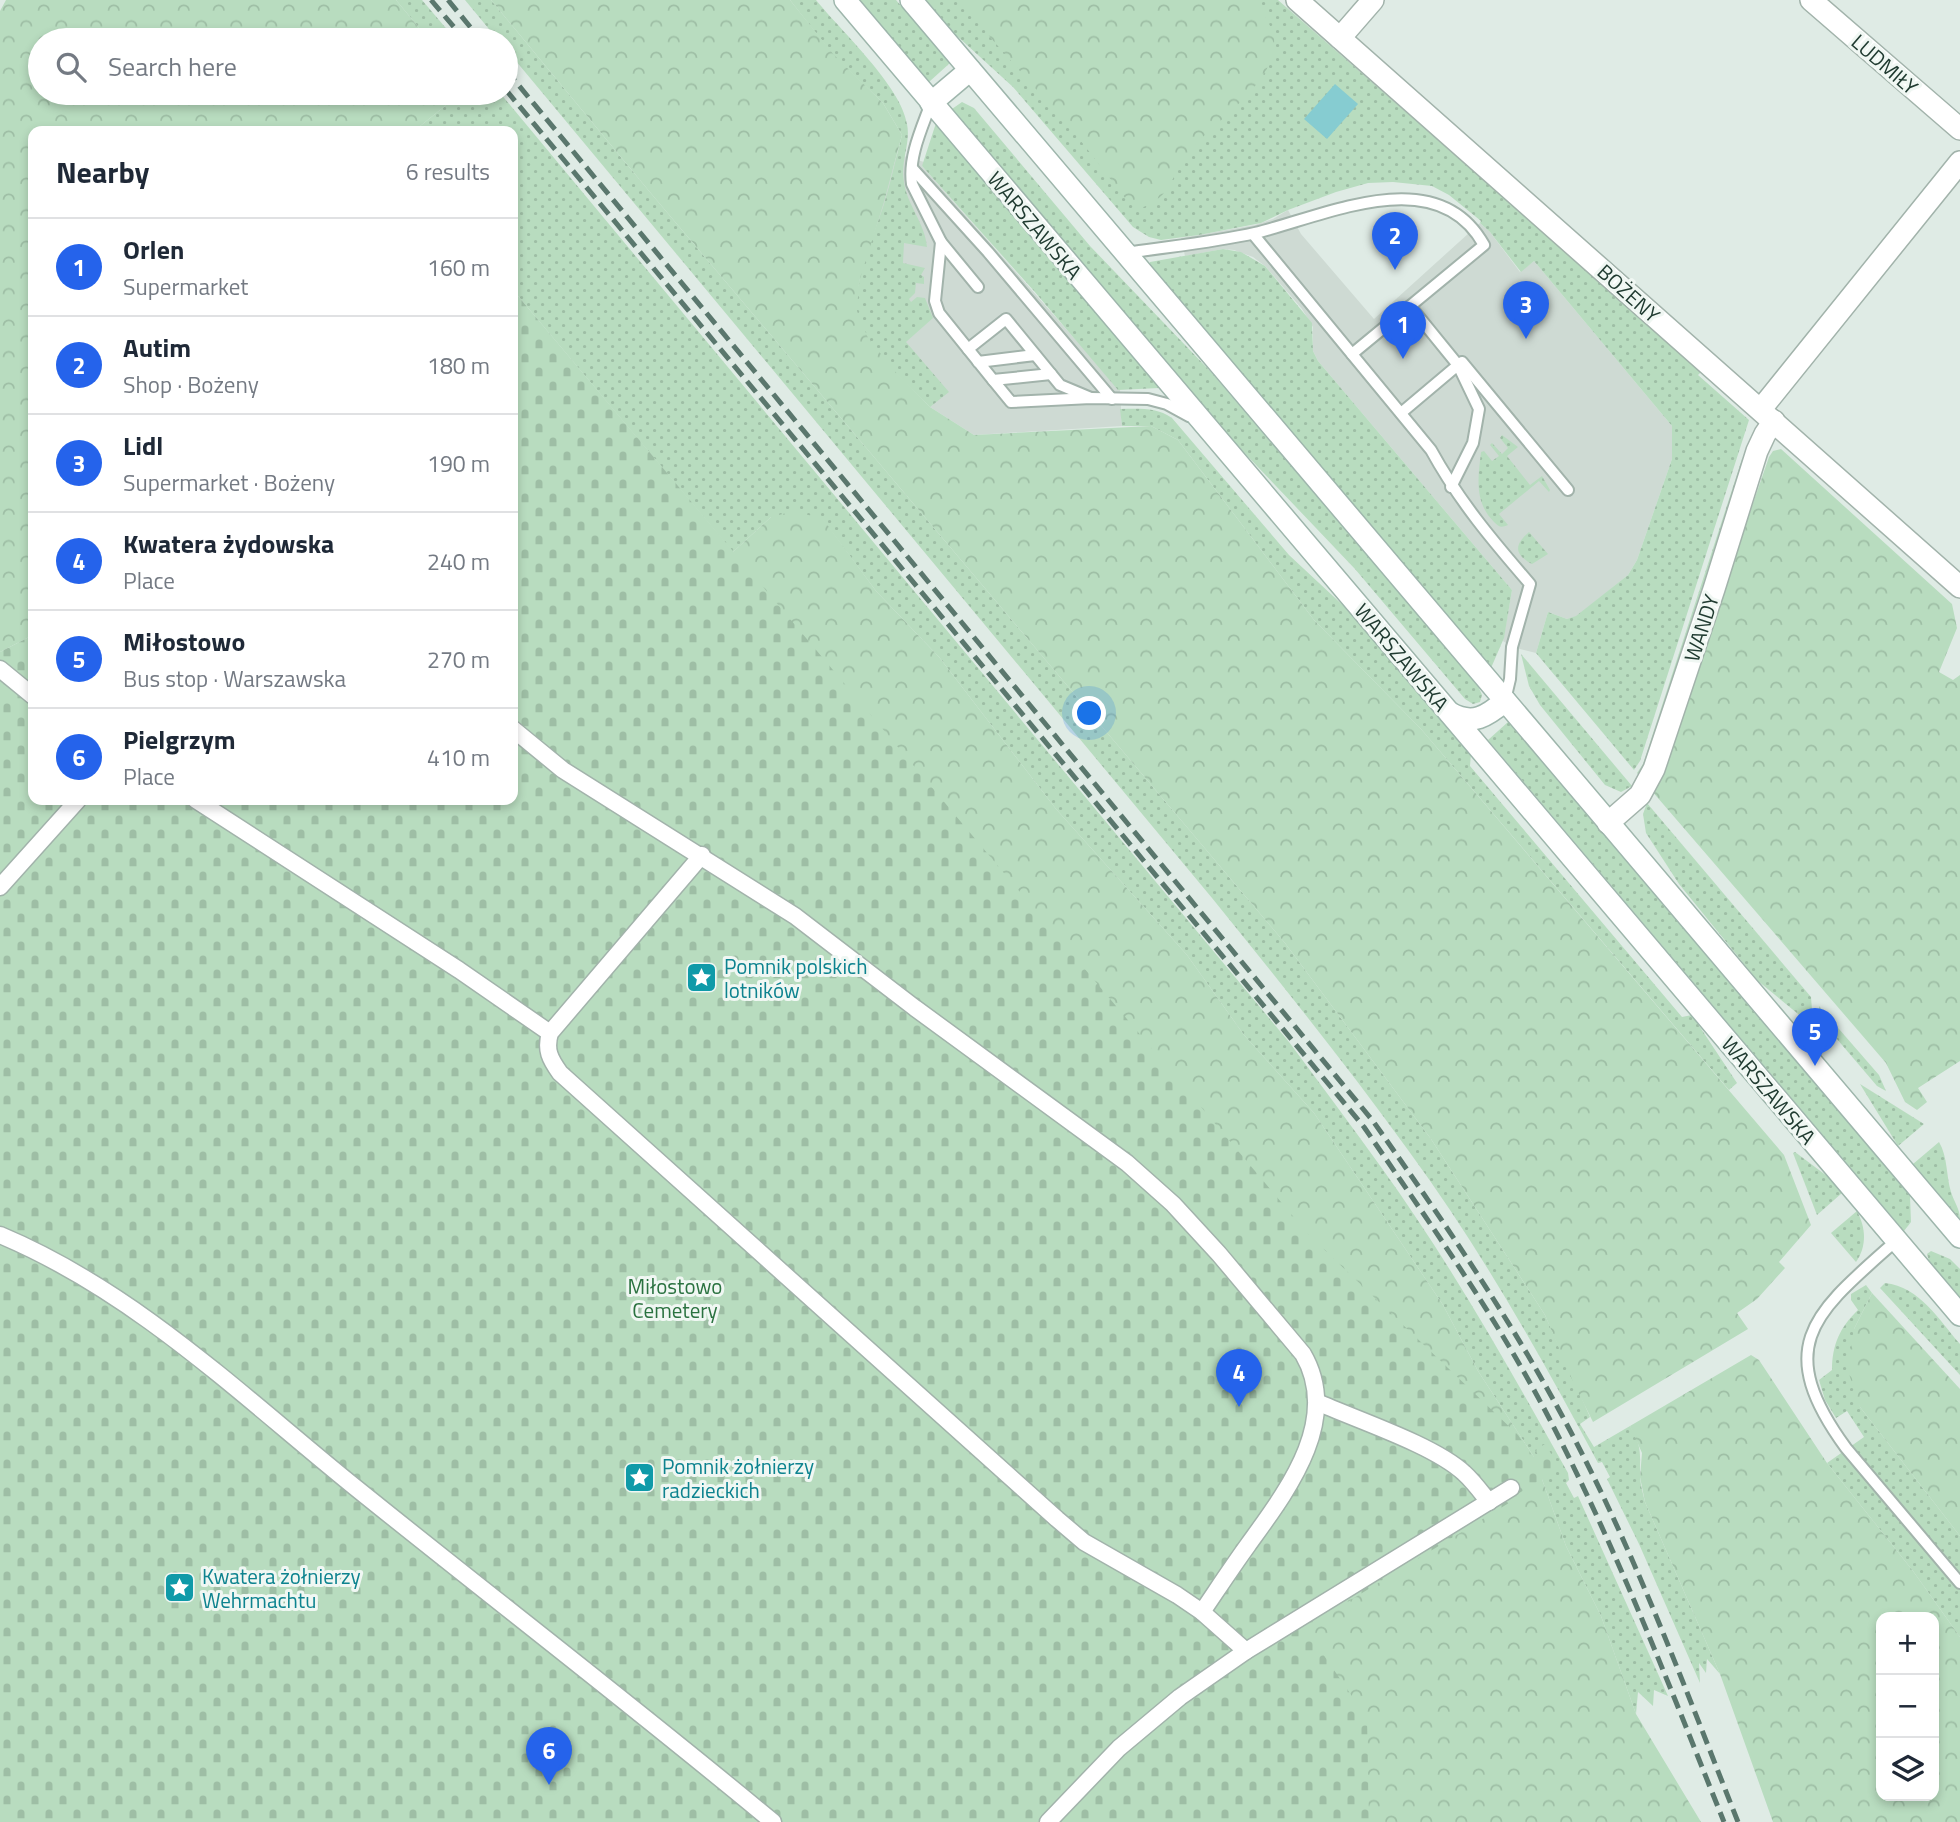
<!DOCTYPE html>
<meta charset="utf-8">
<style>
:root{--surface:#fff;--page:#f2f2f3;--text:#1f2937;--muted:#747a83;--line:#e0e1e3;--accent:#2563eb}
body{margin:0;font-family:"Titillium Web",sans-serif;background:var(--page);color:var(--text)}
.controls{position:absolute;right:21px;bottom:21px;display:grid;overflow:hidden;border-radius:14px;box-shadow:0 4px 10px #0003}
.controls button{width:63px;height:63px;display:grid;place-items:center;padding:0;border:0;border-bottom:2px solid var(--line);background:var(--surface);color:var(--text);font:35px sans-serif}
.you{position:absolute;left:1090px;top:714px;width:24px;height:24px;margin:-18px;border:5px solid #fff;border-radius:50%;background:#1a73e8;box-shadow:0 0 0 10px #1a73e833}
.badge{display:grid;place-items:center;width:46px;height:46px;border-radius:50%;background:var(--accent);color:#fff;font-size:23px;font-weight:700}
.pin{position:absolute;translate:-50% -58px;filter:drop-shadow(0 2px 4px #0008)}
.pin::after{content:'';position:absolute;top:37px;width:24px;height:21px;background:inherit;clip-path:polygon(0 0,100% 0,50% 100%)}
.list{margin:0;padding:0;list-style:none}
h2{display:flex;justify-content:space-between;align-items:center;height:91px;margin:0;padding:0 28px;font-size:30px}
h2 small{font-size:23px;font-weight:400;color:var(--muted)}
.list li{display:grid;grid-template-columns:46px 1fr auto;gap:21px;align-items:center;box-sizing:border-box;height:98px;padding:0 28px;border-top:2px solid var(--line)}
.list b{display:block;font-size:26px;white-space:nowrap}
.list p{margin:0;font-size:23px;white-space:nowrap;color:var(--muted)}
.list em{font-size:23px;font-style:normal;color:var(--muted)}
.icon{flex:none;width:38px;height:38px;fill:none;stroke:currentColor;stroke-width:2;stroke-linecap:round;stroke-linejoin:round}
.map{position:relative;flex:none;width:1960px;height:1822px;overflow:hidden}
.search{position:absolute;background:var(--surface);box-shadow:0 4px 10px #0003;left:28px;top:28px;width:490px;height:77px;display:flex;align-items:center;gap:18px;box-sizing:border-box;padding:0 24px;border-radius:38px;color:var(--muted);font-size:26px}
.panel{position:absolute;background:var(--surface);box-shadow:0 4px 10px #0003;left:28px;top:126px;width:490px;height:679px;border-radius:14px}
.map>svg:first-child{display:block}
</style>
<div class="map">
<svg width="1960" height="1822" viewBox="0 0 1960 1822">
<defs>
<pattern id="grass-dots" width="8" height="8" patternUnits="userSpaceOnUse" patternTransform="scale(1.75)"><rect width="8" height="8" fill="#b8dcbf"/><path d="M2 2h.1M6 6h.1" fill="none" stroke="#9ebea5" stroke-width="1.8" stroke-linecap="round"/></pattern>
<pattern id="forest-crowns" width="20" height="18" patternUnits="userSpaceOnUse" patternTransform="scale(1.75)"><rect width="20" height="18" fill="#b8dcbf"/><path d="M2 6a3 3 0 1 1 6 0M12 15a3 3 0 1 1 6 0" fill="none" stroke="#9ebea5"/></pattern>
<pattern id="cemetery-stones" width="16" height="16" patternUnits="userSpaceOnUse" patternTransform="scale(1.75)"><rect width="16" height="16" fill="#b8dcbf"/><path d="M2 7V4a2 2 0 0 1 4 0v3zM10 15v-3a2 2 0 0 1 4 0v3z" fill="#9ebea5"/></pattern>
</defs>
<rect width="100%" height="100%" fill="#dfebe5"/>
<g fill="#cedad3">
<path d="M897,154l27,8 -2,4 198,224 2,36 -148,9 -44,-28 -71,-125z"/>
<path d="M1288,210l13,24 73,85 106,-96 10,9 30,40 14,-11 138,165v33l-35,101 -9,15 -52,42 -9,2 -19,-7 -12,41 -24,-6 -9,-6 9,-51 -194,-229 -5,-10v-24l-11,-18 -37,-43 -12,-9 -19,-7 -11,-1 -38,7 -4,-18 74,-13 18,-6z"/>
</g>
<g fill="url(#grass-dots)">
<path d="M396,0h26l34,40h-27z"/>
<path d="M465,0h26l158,191 636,752 146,196 114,176 45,102 -10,7 14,23 36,-21c12,20 10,27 10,48 0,10 3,19 5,28l75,172 -13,-15 -1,14 -7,-10 1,20 -61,-139 -32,-65 3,-2 -8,-15 -4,1c-57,-107 -118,-215 -190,-313 -62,-86 -129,-169 -196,-252l-706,-849v-9h-8z"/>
<path d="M790,0h26c25,31 85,86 91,124 4,19 -7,38 -3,58 3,23 21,41 23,65l-23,-4 -1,20 22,5 -4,7 3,2v7l-8,-1 -1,10 -6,6 2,3 6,-5 8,1 8,20 -27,24 43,50 -19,15c-24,-24 -66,-60 -73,-94 -5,-28 18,-81 27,-109 7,-23 12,-46 18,-69l-19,-32 -49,-47z"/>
<path d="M859,0h37l54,63 -21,19z"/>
<path d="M926,0h352l424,371 -4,4 51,45 -109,341 -6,9 -98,-117 12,-41 19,7 9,-3 52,-41 9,-15 35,-101v-33l-138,-165 -13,11 -31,-40 -10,-9 1,-2 -32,-26 -17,-9 -39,-4 -25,1 -32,9 -48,18 -27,13 -62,12 -38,5 -12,-3 -16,-10 -120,-140 -57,-52z"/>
<path d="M450,93h50l789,949c31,42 62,83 92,125 70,97 129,202 187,306l1,7 -3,3 8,15 4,-2 90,200 -14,-6 -1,16 -15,-14 -2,22 -35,-98 -35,-70 -32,-89 -56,-86 -35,-66 -129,-192 -70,-78 -57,-80 -131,-146 -117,-152 -63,-66 -53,-71 -52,-3 -38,35 -220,-262v-159h-99l31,-25z"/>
<path d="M962,102l12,6 116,138 120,125 268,315 4,9 -2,7 -7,2 -8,-5 -110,-130 -119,-125 -284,-335z"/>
<path d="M936,123l223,264v1l-41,2 -84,-99 -112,-125z"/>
<path d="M1223,249l18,3 24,14 47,57 1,28 5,10 194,229 -8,48 -13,30 -341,-403v-3z"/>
<path d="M1120,409c19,0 36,-2 52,9l117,137 59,55 123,144 -1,12 212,251 10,-2 45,68 -8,7 -308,-361 -107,-109 -136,-180 -27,-14h-29z"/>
<path d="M1502,435l16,12 -11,9 23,29 12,-9 8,14 -1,2 -10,-11 -40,33 9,11c-7,3 -9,2 -14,-3 -20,-20 -16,-44 -13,-70l3,-1 8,10 7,-5 -9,-11 2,-2 10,11 6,-6 -8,-10z"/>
<path d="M1742,459l5,2 -105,318 -5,-6 6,-9z"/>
<path d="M1529,532l19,22 -16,10c-18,-10 -18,-19 -3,-32z"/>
<path d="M1521,654l111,132 -11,6 -16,-7 -65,-80 -11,-19z"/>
<path d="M1508,722l402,474 1,26 -7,9 -416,-491z"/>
<path d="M1647,803l164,194 1,13 -9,8 -45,-37 -79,-97 -33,-51 -3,-19z"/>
<path d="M1819,1006l60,69 7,16 -9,-5 -58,-68z"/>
<path d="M1860,1084l64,40 -26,22z"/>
<path d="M1939,1142c9,15 7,34 12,50 3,10 9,17 9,27l-47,-55z"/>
<path d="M1795,1152l32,24 15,17 -25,22 -24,-62z"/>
<path d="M1857,1211c9,17 10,35 -1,51l-25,-29z"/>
<path d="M1931,1251l19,8 10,10v29l-31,-37 -2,-7z"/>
<path d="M1885,1283c35,4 54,37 75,61v31l-80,-87z"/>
<path d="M1866,1285l6,8 -18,36 6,78 100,129v101l-47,-66 -86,-108 37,-26 -17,-26 -11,7 -11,-18 -6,-20 13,-10c0,-25 8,-43 26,-60l-7,-10v-6z"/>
</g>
<g fill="url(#forest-crowns)" fill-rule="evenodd">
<path d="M6,0h390l33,40h-389v53h410l-5,13 -31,25h-381v504l-33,17v-641z"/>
<path d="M491,0h299l44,55 49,48 19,32 -18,67 -25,80 -2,29 11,27 30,37 32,32 44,28 177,-9 27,14 136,180 107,109 363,426 27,70 -32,37 6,6 -28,31 -20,14 11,16 -155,93 -19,-38 -29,-69 -114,-176 -146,-196 -636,-752z"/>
<path d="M962,0h291c7,5 11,14 15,22 30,49 -56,99 -80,131 -19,25 -15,43 -47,55l-12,-5 -52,-67 -87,-99z"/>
<path d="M1781,449l171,155 5,24 -18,44 14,8 7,-5v386l-42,27 9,14 -10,8 -12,-8 -19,-39 -235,-273 31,-81 87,-252 4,-6z"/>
<path d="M794,511l29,8 53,72 63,66 117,152 131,146 57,80 70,78 129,192 35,66 56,86 32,89 35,70 35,98 65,108h-1701l813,-1167 -80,-103 38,-35z"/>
<path d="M1872,1293l88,96v147l-100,-129 -13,-39 7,-39z"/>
<path d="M1751,1355l8,5 68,103 86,108 47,66v185h-187l-53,-148 -75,-172 -5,-25 2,-24 -12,-27zM1881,1617h53v179h-53z"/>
</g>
<path fill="url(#cemetery-stones)" d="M513,290l795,944 210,201 15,22 5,-2 -3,-5 10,-6 15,24 -44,27 1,3 -212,130 62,90 2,104h-1369v-1170l33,-17v165h480z"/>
<path fill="#86ccd1" d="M1335,84l23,20 -31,35 -23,-20z"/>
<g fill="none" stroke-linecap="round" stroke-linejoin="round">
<defs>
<g id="service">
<path d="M931,103c-9,25 -23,54 -19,81l29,58 37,45"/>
<path d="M912,168l76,84 124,147"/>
<path d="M1253,234l178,216c28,51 61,90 99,134l-18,63 -2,32 -5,21"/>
<path d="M941,242l-6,59 4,12 29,36 38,-30 54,66 31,13"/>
<path d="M1124,249l9,3c41,-6 82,-10 122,-19 71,-17 182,-73 229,12l-132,109"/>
<path d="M1410,306l48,59 4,-3 106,128"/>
<path d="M968,349l25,31 58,-6"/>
<path d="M978,362l57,-7"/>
<path d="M993,380l18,22 80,-4 57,1 19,5 22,12"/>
<path d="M1401,413l57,-48 21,44 -6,34 -22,44"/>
<path d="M1897,1240c-81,72 -127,104 -51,208l114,135"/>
</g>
<g id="pedestrian">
<path d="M0,669l33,27"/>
<path d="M513,729l50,41 232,146 120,92 212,155 46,41 46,50 84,100c39,67 -17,138 -55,191 -16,22 -31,45 -46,67"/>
<path d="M196,800l263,170 91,63"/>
<path d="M702,855l-152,178c-5,17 0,26 10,40l497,446 27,23 93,53 25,17 44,39"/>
<path d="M0,887l78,-87"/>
<path d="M0,1235c136,57 243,162 356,253 139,112 280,220 417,334"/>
<path d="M1317,1402c40,18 117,43 147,71 9,8 17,19 25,29"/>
<path d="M1048,1822l71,-74 61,-51 66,-46 265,-163"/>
</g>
<g id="minor">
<path d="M1297,0l663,587"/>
<path d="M1811,0l149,129"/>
<path d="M1340,38l33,-38"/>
<path d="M1761,409l199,-247"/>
<path d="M1608,823l32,-28 14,-26 60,-180 43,-138 8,-17 9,-13"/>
</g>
<g id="secondary">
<path d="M845,0l1115,1315"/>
<path d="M911,0l1049,1237"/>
<path d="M931,103l39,-33"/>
<path d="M1450,713c23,13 37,3 55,-12"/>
</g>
</defs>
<use href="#service" stroke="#a2b3ab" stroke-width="14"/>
<use href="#pedestrian" stroke="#a2b3ab" stroke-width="19"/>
<use href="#minor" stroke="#a2b3ab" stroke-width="24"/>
<use href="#secondary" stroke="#9eb6ac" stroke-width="24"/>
<use href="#service" stroke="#fff" stroke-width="10"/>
<use href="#pedestrian" stroke="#fff" stroke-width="16"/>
<use href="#minor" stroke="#fff" stroke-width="21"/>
<use href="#secondary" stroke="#fff" stroke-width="21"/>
<g stroke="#5a776d" stroke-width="5" stroke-dasharray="14 7" stroke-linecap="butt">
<path d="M431,0l34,40"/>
<path d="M448,0l33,40"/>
<path d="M506,70l867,1051c66,94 131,188 186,289 72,131 124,273 179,412"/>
<path d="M506,90l858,1037c65,95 132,189 185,291 68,131 120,267 175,404"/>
</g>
</g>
<defs>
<symbol id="sight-square" viewBox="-11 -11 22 22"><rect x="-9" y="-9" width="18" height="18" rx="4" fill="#0f9aa8" stroke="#f0f7f3"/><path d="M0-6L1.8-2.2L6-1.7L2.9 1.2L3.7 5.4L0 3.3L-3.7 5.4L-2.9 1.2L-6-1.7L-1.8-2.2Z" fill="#fff"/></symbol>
</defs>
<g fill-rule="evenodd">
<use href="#sight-square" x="684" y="960" width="35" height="35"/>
<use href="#sight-square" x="622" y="1460" width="35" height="35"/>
<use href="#sight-square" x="162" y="1570" width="35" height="35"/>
</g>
<g text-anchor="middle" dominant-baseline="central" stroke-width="6" stroke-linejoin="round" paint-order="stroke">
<g font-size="21" fill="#203b31" stroke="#f0f7f3">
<text transform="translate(1885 64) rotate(41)">LUDMIŁY</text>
<text transform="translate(1035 225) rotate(50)">WARSZAWSKA</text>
<text transform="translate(1629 293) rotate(42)">BOŻENY</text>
<text transform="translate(1701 628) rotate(-72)">WANDY</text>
<text transform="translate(1402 657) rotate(50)">WARSZAWSKA</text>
<text transform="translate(1769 1090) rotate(50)">WARSZAWSKA</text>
</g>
<g font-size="21" fill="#0d838f" stroke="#f0f7f3" text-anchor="start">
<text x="724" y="966">Pomnik polskich<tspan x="724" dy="24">lotników</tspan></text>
<text x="662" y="1466">Pomnik żołnierzy<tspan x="662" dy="24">radzieckich</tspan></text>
<text x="202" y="1576">Kwatera żołnierzy<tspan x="202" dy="24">Wehrmachtu</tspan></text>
</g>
<g font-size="21" fill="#2a7240" stroke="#f0f7f3">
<text x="675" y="1286">Miłostowo<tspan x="675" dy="24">Cemetery</tspan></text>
</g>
</g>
</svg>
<div class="controls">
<button>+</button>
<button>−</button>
<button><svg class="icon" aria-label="layers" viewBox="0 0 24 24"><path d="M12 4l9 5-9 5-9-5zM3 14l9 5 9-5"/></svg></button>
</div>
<div class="you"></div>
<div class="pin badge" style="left:1403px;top:359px">1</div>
<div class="pin badge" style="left:1395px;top:270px">2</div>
<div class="pin badge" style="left:1526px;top:339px">3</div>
<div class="pin badge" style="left:1239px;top:1407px">4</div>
<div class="pin badge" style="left:1815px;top:1066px">5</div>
<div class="pin badge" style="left:549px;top:1785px">6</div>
<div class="search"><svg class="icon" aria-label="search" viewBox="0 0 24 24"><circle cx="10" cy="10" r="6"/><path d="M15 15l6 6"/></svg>Search here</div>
<section class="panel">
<h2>Nearby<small>6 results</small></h2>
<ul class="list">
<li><span class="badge">1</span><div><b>Orlen</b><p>Supermarket</p></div><em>160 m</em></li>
<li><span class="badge">2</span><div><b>Autim</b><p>Shop · Bożeny</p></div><em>180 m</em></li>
<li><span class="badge">3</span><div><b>Lidl</b><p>Supermarket · Bożeny</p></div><em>190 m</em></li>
<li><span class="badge">4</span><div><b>Kwatera żydowska</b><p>Place</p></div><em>240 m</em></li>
<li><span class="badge">5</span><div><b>Miłostowo</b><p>Bus stop · Warszawska</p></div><em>270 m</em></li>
<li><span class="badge">6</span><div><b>Pielgrzym</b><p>Place</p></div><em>410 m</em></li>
</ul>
</section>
</div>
